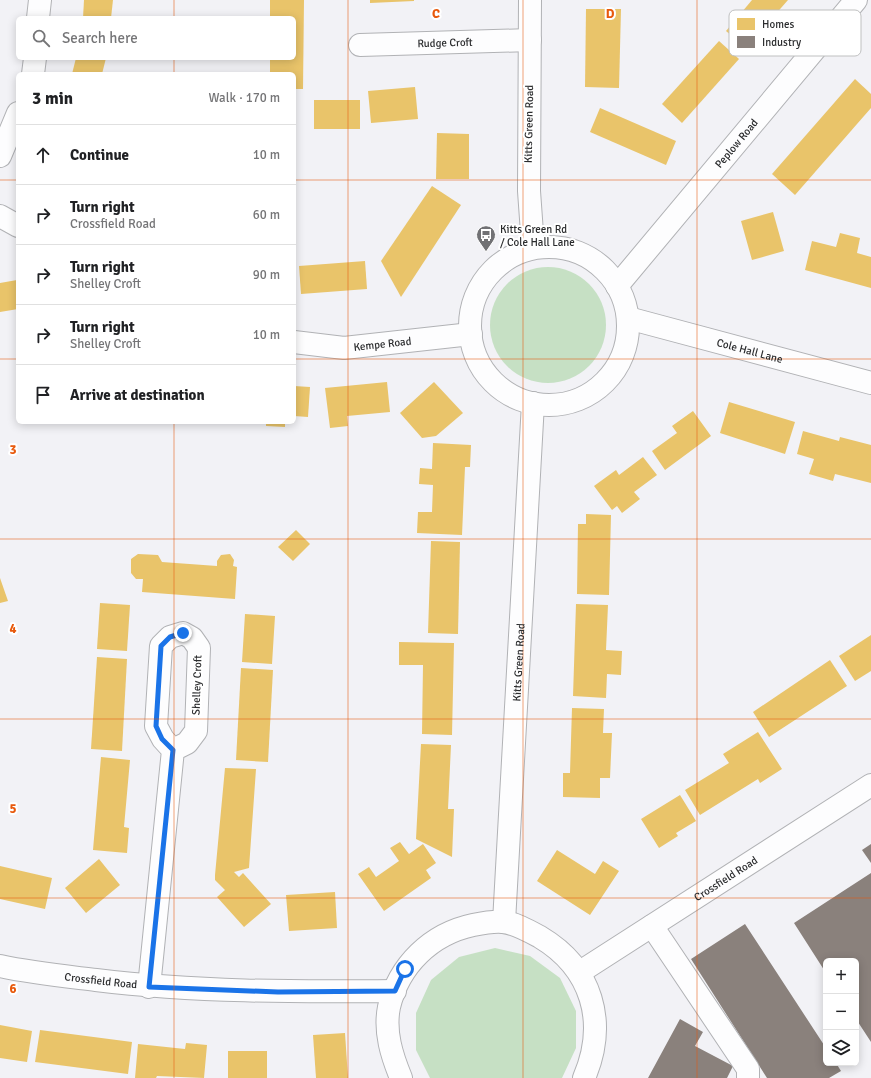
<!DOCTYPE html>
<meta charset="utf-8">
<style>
:root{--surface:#fff;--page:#f2f2f2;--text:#202124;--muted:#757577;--line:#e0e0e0}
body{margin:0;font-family:Signika,sans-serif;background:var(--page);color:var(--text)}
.controls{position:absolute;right:12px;bottom:12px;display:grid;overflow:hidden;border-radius:6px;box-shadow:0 2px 10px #0003}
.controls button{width:36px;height:36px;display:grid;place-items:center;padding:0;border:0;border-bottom:1px solid var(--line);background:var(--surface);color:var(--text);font:20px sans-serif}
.stop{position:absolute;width:12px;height:12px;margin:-9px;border:3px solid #1a73e8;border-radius:50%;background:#fff}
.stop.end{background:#1a73e8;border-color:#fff;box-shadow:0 1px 4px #0008}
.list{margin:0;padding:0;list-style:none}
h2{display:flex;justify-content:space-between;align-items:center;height:52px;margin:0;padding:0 16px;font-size:17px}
h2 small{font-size:13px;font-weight:400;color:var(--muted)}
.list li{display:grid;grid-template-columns:26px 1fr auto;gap:12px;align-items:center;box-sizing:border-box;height:60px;padding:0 16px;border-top:1px solid var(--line)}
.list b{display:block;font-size:15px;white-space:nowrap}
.list p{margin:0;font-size:13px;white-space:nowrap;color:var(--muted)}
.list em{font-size:13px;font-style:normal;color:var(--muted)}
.icon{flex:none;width:22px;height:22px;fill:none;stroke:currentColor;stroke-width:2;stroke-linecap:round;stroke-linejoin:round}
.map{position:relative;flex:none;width:871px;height:1078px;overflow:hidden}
.search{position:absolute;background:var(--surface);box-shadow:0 2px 10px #0003;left:16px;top:16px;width:280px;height:44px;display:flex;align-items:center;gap:10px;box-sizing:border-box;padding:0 14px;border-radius:6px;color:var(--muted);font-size:15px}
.panel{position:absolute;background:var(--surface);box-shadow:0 2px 10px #0003;left:16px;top:72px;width:280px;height:352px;border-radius:6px}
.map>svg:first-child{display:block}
</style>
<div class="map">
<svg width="871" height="1078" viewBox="0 0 871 1078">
<rect width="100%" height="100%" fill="#f2f2f6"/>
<g fill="#c6e0c4">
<circle cx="548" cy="325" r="58"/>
<path d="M495,948l35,8 30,22 16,33v37l-14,30h-132l-14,-28v-37l15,-33 28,-23z"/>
</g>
<g fill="#e9c46a">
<path d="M84,0h29l-2,18h-28z"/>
<path d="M270,0h34l-1,89h-9v-15h-24v-16h24v-40h-24z"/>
<path d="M370,0h44v1l-44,2z"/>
<path d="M752,0h36l-42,48 -20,-17z"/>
<path d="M586,9h35l-2,79 -34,-1z"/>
<path d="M719,41l20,18 -57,64 -20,-19z"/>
<path d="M76,58h30l-4,16h-30z"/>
<path d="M855,79l16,15v14l-76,87 -23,-21z"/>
<path d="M415,87l3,32 -47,4 -3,-32z"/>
<rect x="314" y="100" width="46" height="29"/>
<path d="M600,108l76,33 -10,24 -76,-33z"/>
<path d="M437,133l32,1v45h-33z"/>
<path d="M432,186l29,19 -60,92 -20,-36z"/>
<path d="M773,212l11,39 -32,9 -11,-39z"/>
<path d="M840,233l20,5 -3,15 14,4v31l-66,-18 7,-29 24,6z"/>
<path d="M365,261l2,28 -66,5 -2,-28z"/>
<path d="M17,280l1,29 -18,3v-29z"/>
<path d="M387,382l3,30 -43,4 1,10 -18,2 -5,-40z"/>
<path d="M434,382l29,31 -27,23 -14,2 -22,-25z"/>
<path d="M294,386l16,1 -2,30 -14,-1z"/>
<path d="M729,402l66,20 -10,32 -65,-21z"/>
<path d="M693,411l18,25 -46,34 -13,-19 25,-18 -5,-7z"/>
<path d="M266,422h19v5l-19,-1z"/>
<path d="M803,431l36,10 1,-4 31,8v38l-36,-9 -2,7 -24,-7 5,-15 -17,-5z"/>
<path d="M433,443l38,2 -1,22h-5l-3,68 -45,-2 1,-21h14l1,-27 -14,-1 1,-16 12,1z"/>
<path d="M643,457l14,18 -23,17 6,7 -18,14 -5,-7 -5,4 -18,-24 22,-16 3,5z"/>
<path d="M586,514l25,1 -2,80 -32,-1 1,-70h8z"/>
<path d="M296,530l14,14 -17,17 -15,-14z"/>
<path d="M431,541l29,1 -2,92 -30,-1z"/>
<path d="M138,554l20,1 4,7 55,4v-5l4,-6 9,-1 4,6 -1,6 4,1 -2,32 -93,-7 1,-13h-7l-5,-6v-14z"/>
<path d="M0,578l8,23 -8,2z"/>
<path d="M100,603l30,2 -3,46 -30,-2z"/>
<path d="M576,604l32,1 -2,45 16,1 -1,24 -14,-1 -1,24 -33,-2z"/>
<path d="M245,614l30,2 -3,48 -30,-2z"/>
<path d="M871,635v36l-16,10 -16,-25z"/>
<path d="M399,642l55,1 -2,92 -30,-1 1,-69h-24z"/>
<path d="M97,657l30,2 -5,92 -31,-2z"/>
<path d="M830,660l17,26 -78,51 -16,-25z"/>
<path d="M241,668l32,2 -5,92 -32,-2z"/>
<path d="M572,708l32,1 -1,24h9l-2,45h-10v20l-37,-1v-24h7z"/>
<path d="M758,732l24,37 -22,14 -2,-4 -58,36 -15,-25 44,-27 -6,-9z"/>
<path d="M421,744l30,1 -3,64h6l-2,48 -36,-18z"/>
<path d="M101,757l29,3 -6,67 5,1 -2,25 -34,-3z"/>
<path d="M225,768l31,1 -7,99 -15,4 5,5 4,-4 28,31 -27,23 -27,-30 8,-7 -10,-10v-5z"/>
<path d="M680,795l16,26 -20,12 2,3 -19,12 -18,-29z"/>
<path d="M400,842l9,12 14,-10 13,19 -10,7 5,8 -47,33 -26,-37 11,-7 7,10 23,-16 -9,-13z"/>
<path d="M557,850l38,24 8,-13 16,10 -29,44 -53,-34z"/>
<path d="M99,859l21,26 -34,28 -21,-25z"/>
<path d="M0,866l52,12 -7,31 -45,-10z"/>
<path d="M335,892l2,36 -48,3 -3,-36z"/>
<path d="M0,1025l32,6 -5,31 -27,-4z"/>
<path d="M40,1030l92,12 -4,32 -93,-12z"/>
<path d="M345,1033l3,45h-32l-3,-43z"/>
<path d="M186,1043l21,2 -3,33 -47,-2 -1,2h-21l3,-34 47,5z"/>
<rect x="228" y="1051" width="39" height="27"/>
</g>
<g fill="#8a817c">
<path d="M871,844v19l-9,-13z"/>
<path d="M871,873v169l-15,-23v-58h-30v12l-32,-50z"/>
<path d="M745,924l81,124v15h10l5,8 -12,7h-62l-76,-119z"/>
<path d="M680,1019l23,13 -8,14 38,20 -6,12h-79z"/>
</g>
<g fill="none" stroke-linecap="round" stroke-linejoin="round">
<defs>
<g id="minor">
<path d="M530,0l-1,191 4,56"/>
<path d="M38,18l2,-18"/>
<path id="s1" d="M360,45l170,-5"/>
<path d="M33,74l2,-16"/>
<path d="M0,156l18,-43"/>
<path d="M0,216l18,10"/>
<circle cx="549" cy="326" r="79"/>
<path id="s2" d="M617,286l239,-286"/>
<path id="s3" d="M628,318l243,65"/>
<path id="s4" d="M294,342l50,6 127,-14"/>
<path id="s5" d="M504,922l29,-519"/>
<path d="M652,926l96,143v9"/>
<path id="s6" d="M0,966c32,7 63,10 96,14 99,12 198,12 299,11"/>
<path id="s7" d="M580,972l291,-187"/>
<path d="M149,987l24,-237 -10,-11 -7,-13 5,-80 9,-9 13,-4 9,5 7,10 -3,83 -9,12 -14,7"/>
<path d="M401,1078c-9,-22 -17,-46 -12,-71 10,-42 42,-73 84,-82 10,-2 20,-4 30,-3 12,1 26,9 37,15 52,31 68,85 44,141"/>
</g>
</defs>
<use href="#minor" stroke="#b1b2b5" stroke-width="24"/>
<use href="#minor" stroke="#fdfdfe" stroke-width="22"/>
</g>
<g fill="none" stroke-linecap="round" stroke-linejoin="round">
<path stroke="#1a73e8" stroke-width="5" d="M183,633l-13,4 -9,9 -5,80 6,13 11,11 -24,237 129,5 117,-1 10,-22"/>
</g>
<path fill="none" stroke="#e8590c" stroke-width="1" stroke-opacity="0.55" d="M174,0v18M348,0v1078M523,0v1078M697,0v1078M174,58v16M0,180h18M294,180h577M0,359h18M294,359h577M174,422v656M0,539h871M0,719h871M0,898h871"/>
<defs>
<symbol id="bus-pin" viewBox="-11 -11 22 30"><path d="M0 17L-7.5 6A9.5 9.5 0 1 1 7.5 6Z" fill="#717174" stroke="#fff"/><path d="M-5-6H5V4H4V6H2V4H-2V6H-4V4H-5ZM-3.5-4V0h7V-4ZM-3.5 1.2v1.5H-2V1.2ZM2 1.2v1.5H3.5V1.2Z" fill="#fff"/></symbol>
</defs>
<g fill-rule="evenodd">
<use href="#bus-pin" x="475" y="224" width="22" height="30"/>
</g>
<g text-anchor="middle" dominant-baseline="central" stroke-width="4" stroke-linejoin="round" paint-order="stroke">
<g font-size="11" fill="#2b2c2e" stroke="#fff">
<text stroke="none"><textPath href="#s1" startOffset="85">Rudge Croft</textPath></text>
<text transform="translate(529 124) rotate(-89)">Kitts Green Road</text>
<text stroke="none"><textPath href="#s2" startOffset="186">Peplow Road</textPath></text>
<text stroke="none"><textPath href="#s4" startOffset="89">Kempe Road</textPath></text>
<text stroke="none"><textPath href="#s3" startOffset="126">Cole Hall Lane</textPath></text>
<text stroke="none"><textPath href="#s5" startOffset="260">Kitts Green Road</textPath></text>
<text transform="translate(197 685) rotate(-88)">Shelley Croft</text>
<text stroke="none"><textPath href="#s7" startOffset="173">Crossfield Road</textPath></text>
<text stroke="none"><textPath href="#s6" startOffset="102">Crossfield Road</textPath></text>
</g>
<g font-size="11" fill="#2b2c2e" stroke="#fff" text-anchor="start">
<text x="500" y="229">Kitts Green Rd<tspan x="500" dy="13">/ Cole Hall Lane</tspan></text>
</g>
</g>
<rect x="729" y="10" width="132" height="46" rx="6" fill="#fff" stroke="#bfc0c0" stroke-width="1"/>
<rect x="737" y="18" width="18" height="12" fill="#e9c46a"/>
<rect x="737" y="36" width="18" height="12" fill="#8a817c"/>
<g font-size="11" fill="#2b2c2e">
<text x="762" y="28">Homes</text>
<text x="762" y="46">Industry</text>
</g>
<g font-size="13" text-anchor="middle" font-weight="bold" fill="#e8590c" stroke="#fff" stroke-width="4" stroke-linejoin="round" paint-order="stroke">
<text x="436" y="18">C</text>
<text x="610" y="18">D</text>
<text x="13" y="454">3</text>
<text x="13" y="633">4</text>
<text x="13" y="813">5</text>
<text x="13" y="993">6</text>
</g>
</svg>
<div class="controls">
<button>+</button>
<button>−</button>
<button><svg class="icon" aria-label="layers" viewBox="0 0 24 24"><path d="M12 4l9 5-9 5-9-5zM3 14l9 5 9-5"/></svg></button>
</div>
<div class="stop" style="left:405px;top:969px"></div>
<div class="stop end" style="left:183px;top:633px"></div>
<div class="search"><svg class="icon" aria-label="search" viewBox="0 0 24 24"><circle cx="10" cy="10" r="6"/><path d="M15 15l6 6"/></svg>Search here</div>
<section class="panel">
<h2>3 min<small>Walk · 170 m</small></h2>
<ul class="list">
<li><svg class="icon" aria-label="ahead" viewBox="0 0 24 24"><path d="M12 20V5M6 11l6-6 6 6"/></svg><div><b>Continue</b></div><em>10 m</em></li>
<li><svg class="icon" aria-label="right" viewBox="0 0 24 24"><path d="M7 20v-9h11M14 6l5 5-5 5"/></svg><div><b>Turn right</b><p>Crossfield Road</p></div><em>60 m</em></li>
<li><svg class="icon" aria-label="right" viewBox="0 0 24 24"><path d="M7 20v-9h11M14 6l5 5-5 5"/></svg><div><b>Turn right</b><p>Shelley Croft</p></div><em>90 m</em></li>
<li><svg class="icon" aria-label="right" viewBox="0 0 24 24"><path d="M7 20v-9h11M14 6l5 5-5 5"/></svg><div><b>Turn right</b><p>Shelley Croft</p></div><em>10 m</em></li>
<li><svg class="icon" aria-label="arrive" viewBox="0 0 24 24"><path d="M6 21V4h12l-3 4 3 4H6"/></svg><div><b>Arrive at destination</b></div></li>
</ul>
</section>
</div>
